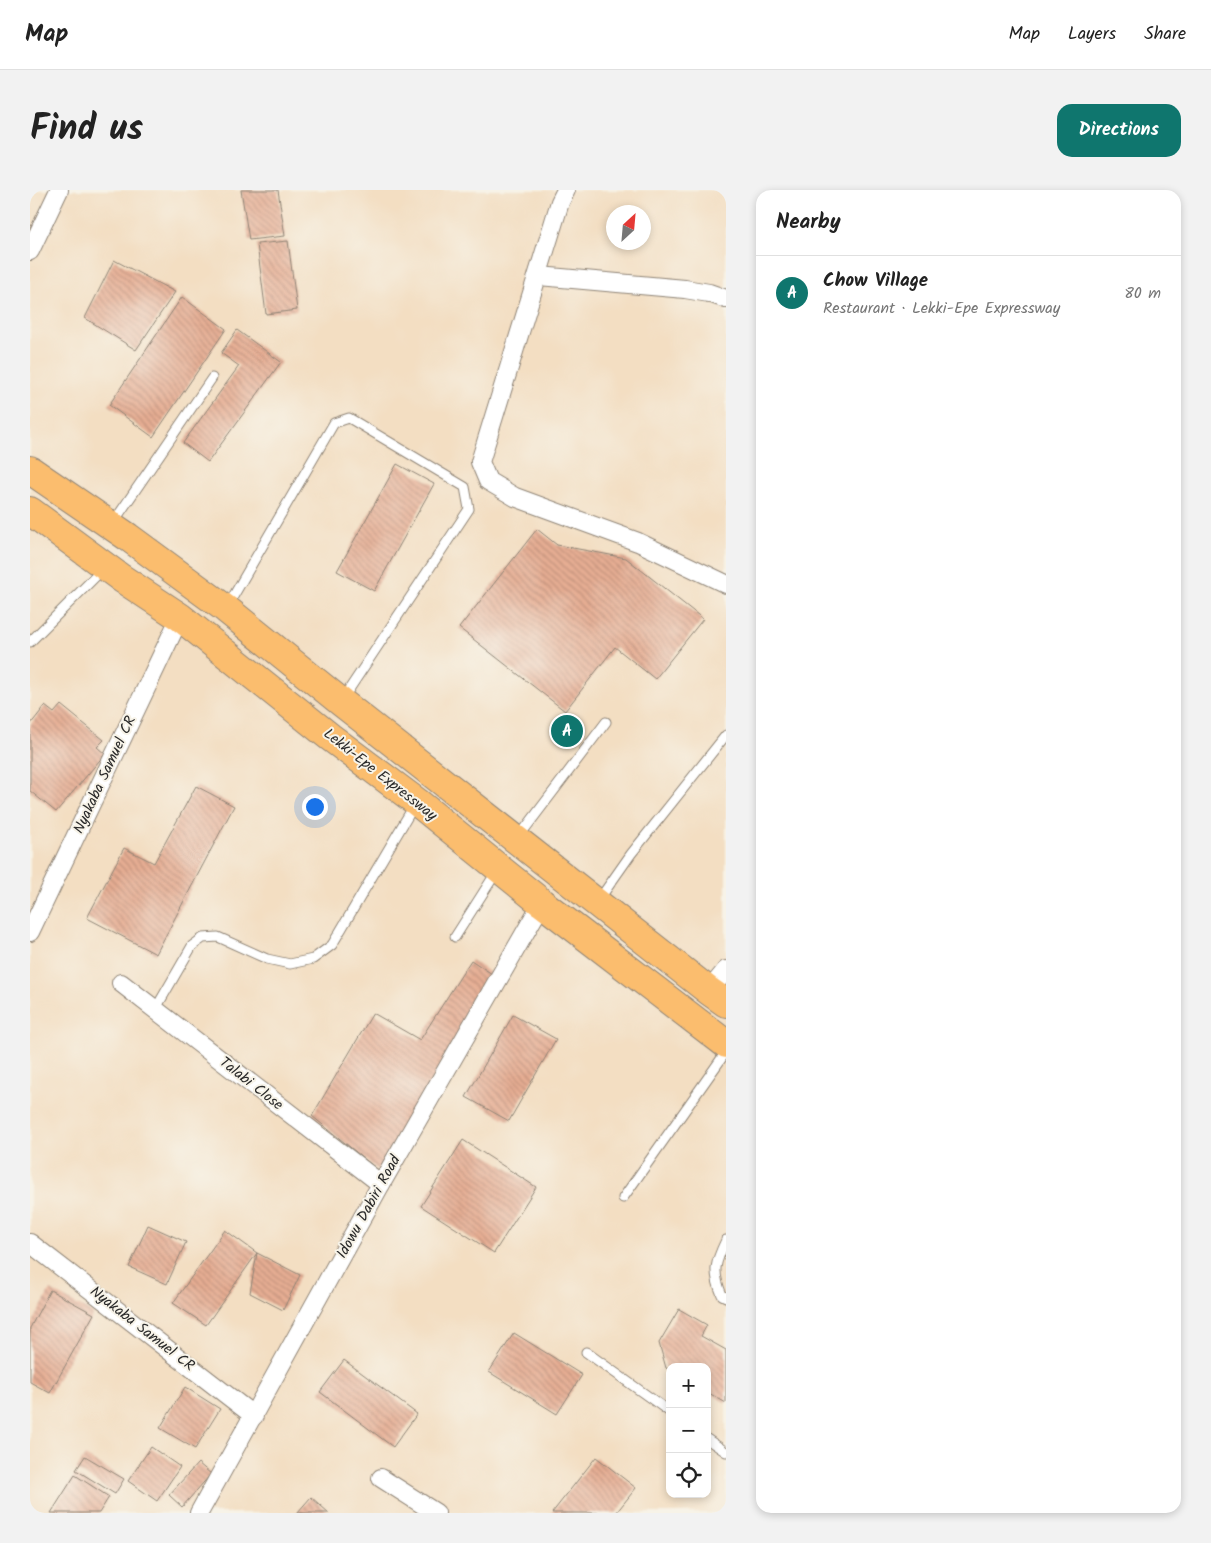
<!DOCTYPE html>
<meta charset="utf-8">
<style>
:root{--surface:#fff;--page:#f2f2f2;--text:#222;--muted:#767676;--line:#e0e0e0;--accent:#0f766e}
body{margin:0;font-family:Kalam,sans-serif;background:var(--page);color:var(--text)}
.controls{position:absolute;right:15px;bottom:15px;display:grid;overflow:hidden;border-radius:10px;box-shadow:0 2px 8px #0003}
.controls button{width:45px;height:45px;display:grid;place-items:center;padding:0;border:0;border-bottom:1px solid var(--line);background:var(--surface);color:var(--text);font:25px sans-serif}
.compass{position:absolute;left:576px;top:15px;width:45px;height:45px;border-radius:50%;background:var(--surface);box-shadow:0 2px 8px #0003;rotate:26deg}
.you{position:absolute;left:284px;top:616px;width:18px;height:18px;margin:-12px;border:4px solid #fff;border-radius:50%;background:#1a73e8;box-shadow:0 0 0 8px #1a73e833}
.badge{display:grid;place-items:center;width:32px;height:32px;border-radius:50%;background:var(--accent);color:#fff;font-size:16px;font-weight:700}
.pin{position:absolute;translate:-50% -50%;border:2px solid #fff;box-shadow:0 1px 5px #0006}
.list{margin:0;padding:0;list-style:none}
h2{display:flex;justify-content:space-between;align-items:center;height:65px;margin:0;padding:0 20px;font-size:21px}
h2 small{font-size:16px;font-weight:400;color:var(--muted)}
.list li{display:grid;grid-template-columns:32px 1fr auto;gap:15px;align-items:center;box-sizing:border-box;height:75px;padding:0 20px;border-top:1px solid var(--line)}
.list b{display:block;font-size:19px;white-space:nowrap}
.list p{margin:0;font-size:16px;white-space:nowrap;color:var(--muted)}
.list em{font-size:16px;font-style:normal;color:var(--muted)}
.icon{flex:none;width:28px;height:28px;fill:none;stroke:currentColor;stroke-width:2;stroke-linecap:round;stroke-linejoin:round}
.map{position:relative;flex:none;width:696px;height:1323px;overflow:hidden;border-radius:15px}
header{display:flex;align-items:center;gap:30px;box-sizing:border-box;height:70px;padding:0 25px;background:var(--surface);border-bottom:1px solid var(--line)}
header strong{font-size:24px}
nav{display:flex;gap:28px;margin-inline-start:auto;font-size:18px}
.intro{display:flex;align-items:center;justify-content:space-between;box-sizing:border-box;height:120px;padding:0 30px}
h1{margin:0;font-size:35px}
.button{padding:12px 22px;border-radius:15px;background:var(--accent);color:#fff;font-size:18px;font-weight:700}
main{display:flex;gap:30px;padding:0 30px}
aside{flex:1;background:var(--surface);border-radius:15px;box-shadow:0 2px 8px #0003}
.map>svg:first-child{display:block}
</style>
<header>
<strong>Map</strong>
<nav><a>Map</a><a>Layers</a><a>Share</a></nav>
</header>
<div class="intro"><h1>Find us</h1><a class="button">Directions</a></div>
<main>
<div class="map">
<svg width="696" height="1323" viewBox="0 0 696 1323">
<defs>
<pattern id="building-back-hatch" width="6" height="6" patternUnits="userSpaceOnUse" patternTransform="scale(1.25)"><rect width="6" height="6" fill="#e6ad93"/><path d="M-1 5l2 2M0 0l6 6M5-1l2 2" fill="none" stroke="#bb8d78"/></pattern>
</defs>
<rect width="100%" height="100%" fill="#f7f3e8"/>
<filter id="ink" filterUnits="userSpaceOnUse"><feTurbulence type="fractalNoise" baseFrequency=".02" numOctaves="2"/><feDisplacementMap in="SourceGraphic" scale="10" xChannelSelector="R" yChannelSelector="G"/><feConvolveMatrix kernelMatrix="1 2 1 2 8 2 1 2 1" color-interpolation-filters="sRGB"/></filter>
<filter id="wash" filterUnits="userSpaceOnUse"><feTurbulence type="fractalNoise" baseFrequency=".0096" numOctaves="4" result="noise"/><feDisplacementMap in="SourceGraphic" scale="20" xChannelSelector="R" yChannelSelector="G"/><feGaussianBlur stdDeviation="1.12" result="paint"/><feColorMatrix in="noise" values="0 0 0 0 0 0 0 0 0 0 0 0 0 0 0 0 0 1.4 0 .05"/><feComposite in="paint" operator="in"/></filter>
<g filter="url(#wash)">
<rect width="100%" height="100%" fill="#f3dec2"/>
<g id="blocks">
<g fill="url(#building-back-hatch)">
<path d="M211,0h37l7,46 -36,4z"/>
<path d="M258,51l9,69 -31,4 -9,-70z"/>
<path d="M84,70l61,32 -39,58 -51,-32z"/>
<path d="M152,107l44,32 -73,108 -44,-32z"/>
<path d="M207,140l44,32 -73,100 -25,-19 56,-77 -18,-13z"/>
<path d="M367,274l37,20 -60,107 -37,-20z"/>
<path d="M507,339l20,16 69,13 77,61 -48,60 -40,-32 -50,64 -106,-83z"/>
<path d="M31,515l43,35 -7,7 8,7 -49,58 -26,-21v-66l15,-19 9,7z"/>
<path d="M166,596l38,20 -78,148 -69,-36 37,-70 30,15z"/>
<path d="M441,770l24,16 -117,194 -66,-54 61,-103 47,27z"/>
<path d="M483,825l43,24 -47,82 -43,-24z"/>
<path d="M433,950l73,47 -42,66 -73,-47z"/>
<path d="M118,1035l38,17 -19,42 -38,-17z"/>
<path d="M195,1040l32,23 43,22 -17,35 -33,-17 7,-40 -51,72 -33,-22z"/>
<path d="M20,1100l44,24 -44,79 -20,-11v-54z"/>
<path d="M649,1119l28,16 -6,11 25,14v53l-19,-11v-25h-37v3l-4,-2 -7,-25z"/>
<path d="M484,1143l68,42 -25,39 -68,-42z"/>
<path d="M314,1170l73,54 -24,33 -73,-55z"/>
<path d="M155,1197l35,22 -25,40 -35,-21z"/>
<path d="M121,1257l29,20 -23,34 -29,-20z"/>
<path d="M55,1266l39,23 -9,15 -39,-24z"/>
<path d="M566,1267l40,31 -20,25h-64z"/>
<path d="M168,1273l13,11 -29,33 -13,-12z"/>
<path d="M45,1285l34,22 -10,16h-48z"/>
<path d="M281,1307l18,16h-32z"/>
</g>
</g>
</g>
<g filter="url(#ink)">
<use href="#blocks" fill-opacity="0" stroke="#8f8476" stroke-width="1"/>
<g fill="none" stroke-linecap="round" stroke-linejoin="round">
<defs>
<g id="service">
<path d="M83,333l99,-145"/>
<path d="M197,417l107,-184 15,-5 116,69 4,22 -127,191"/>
<path d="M0,452l74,-74"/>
<path d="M488,648l88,-116"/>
<path d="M568,711l33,-47 95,-119"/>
<path d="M425,747l42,-66"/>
<path d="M125,820l37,-64 11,-8 15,-1 49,22 23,5 23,-5 19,-14 83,-141"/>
<path d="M593,1008l103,-146"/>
<path d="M696,1050c-11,23 -14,31 -4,55l4,2"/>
<path d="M556,1162l84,60"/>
<path d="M677,1249l19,13"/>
</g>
<g id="minor">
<path d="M536,0l-6,12 -80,260 8,19 27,16 123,45 88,42"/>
<path d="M0,61l29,-61"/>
<path d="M509,86l146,13 24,4 17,6"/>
<path d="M0,742l150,-315"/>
<path d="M91,793l260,201"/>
<path d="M679,801l17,-21"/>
<path d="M0,1053l224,173"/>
<path d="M351,1288l55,35"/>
<path d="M169,1323l182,-329 161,-281"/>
</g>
<g id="trunk">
<path d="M0,280l98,67 98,72 115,93 368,289 17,12"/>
<path d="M0,321l91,67 59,39 150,120 87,65 125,101 184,141"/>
</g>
</defs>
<use href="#service" stroke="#8f8476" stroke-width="11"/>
<use href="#minor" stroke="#8f8476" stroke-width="20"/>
<use href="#trunk" stroke="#8f8476" stroke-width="30"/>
<use href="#service" stroke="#fff" stroke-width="9"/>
<use href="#minor" stroke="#fff" stroke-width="18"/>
<use href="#trunk" stroke="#fbbd6e" stroke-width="28"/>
</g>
</g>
<g text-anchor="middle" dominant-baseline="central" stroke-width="4" stroke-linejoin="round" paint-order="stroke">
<g font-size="15" fill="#2b2b2b" stroke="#f7f3e8">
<text transform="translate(75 585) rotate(-65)">Nyakaba Samuel CR</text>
<text transform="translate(350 585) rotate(38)">Lekki-Epe Expressway</text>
<text transform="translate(221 894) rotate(38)">Talabi Close</text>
<text transform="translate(339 1017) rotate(-61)">Idowu Dabiri Road</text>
<text transform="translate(112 1139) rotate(38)">Nyakaba Samuel CR</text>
</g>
</g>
</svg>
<div class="controls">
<button>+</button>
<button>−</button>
<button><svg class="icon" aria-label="locate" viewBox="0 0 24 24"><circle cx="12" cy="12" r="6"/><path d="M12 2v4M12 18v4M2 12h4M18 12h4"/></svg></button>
</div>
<svg class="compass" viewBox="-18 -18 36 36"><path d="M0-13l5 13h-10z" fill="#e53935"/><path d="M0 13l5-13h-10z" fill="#767676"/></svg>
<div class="you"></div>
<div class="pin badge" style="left:537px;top:541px">A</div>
</div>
<aside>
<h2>Nearby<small></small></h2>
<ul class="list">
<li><span class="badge">A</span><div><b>Chow Village</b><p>Restaurant · Lekki-Epe Expressway</p></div><em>80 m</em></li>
</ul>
</aside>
</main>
